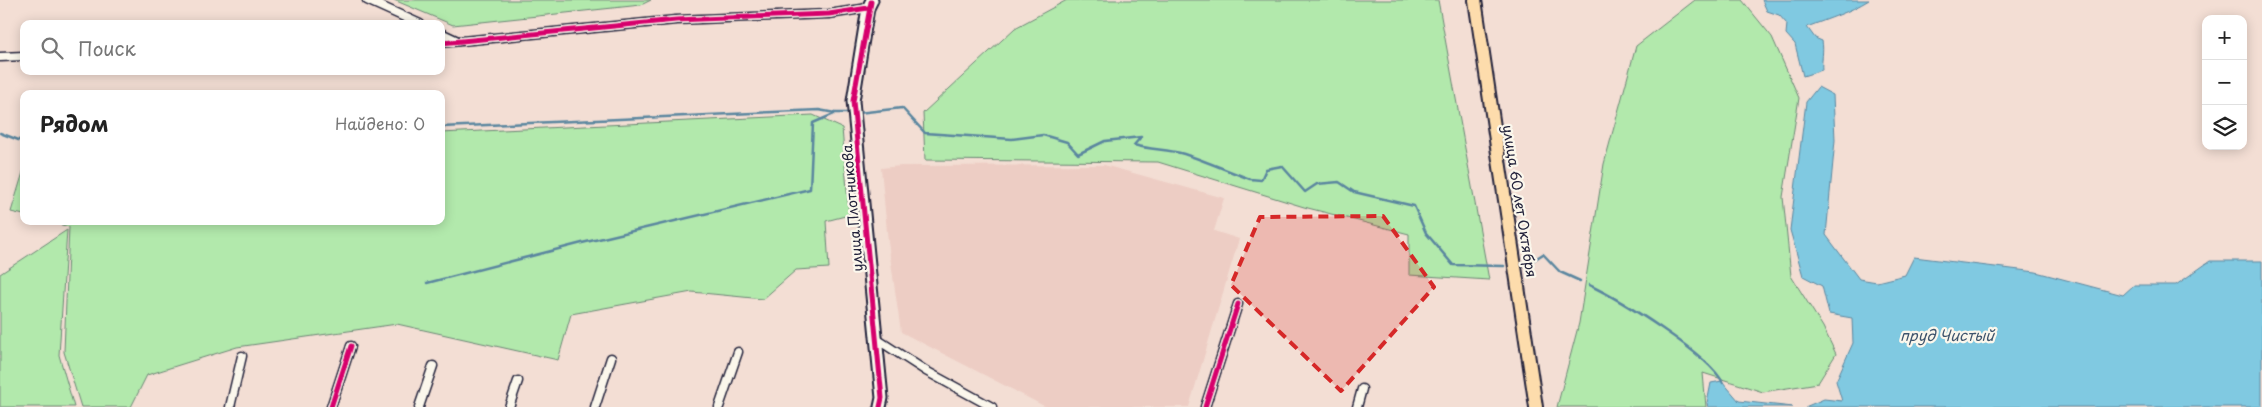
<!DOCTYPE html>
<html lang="ru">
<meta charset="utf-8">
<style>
:root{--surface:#fff;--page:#f2f2f2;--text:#222;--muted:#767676;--line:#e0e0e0}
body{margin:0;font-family:"Playpen Sans",sans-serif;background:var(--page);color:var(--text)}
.controls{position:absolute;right:15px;top:15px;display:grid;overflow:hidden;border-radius:10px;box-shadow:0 2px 12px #0003}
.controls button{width:45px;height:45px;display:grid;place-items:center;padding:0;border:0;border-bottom:1px solid var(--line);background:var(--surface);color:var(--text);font:25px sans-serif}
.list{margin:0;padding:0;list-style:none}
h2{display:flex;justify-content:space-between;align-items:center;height:65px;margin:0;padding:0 20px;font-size:21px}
h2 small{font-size:16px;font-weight:400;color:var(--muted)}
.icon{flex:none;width:28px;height:28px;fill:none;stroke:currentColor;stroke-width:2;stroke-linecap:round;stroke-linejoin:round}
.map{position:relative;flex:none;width:2262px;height:407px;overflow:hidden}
.search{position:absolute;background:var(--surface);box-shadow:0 2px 12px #0003;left:20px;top:20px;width:425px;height:55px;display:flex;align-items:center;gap:12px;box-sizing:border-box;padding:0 18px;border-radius:10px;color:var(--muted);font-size:19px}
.panel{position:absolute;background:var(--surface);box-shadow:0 2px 12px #0003;left:20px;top:90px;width:425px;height:135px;border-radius:10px}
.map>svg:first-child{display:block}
</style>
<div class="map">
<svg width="2262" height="407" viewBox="0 0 2262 407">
<rect width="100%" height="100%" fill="#f3ded4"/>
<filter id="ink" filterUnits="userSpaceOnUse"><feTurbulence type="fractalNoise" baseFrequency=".02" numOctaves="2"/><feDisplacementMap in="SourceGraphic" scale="10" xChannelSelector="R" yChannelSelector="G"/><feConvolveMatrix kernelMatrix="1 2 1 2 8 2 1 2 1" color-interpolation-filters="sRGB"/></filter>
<g filter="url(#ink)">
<path fill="#edcdc4" d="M1104,165l120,33 -10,33 25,8 -50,168h-143l-145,-75 -13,-90 -7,-74 20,-2z"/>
<g fill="#b2e9ac" stroke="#6a8674">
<path d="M394,0h257l-10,5 -188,20z"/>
<path d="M1067,0h371l51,280 -80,-5v-41l-105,-27 -146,-45 -233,-2 -2,-47 92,-85z"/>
<path d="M1695,0h47l30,37 27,61 -16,99 8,79 32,51 13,27 -18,29 -55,9 -60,-19 3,34h-149l22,-84 25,-159 32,-118z"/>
<path d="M813,115l29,13 7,87 -23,6 3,47 -33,2 -33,29 -71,-7 -121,22 -13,46 -161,-36 -160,23 -90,28 -16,32h-50l-17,-55 5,-125 -21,-6h393v-88z"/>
<path d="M24,169v46l-13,-3z"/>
<path d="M67,230l-8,125 15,52h-74v-133z"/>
</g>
<g fill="#80c9e1" stroke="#5a869f">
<path d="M1762,0h107c-21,13 -39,18 -62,27l8,11 7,3c2,10 -1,19 0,29l-19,6 -8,-32 -9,-10 1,-10 -8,-9 -12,-4z"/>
<path d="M1818,87l15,8 2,45 -9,95 33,44 18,3 28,-7 9,-18 122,15 87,23 11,-10h42l34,-24h52v146h-457l19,-8 18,2 -6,-20 17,-38 -1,-25 -23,-4 -7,-28 -19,-10 -13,-46 16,-128z"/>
<path d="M1722,381l17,20 54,6h-85l-1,-4 4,-20z"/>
</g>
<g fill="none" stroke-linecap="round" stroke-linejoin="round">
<g stroke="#5a869f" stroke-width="2.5">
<path d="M858,113l44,-5 23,25 87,6 31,-4 24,7 11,12 27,-13 36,-4 -7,8c17,5 33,4 50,9 22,7 44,17 66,25l11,1 5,-11 16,-3 23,26 12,-8 22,-2 15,10 60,14 12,27 27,32 51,1"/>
<path d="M441,127l378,-17 16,3h15"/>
<path d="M0,133l24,9"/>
<path d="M1529,263l14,-9 17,18 20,9"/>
<path d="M427,283l155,-40 228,-54 3,-66 21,-9"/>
<path d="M1589,285c30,14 121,70 134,98"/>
</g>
<defs>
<g id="street">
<path d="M367,0l53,24"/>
<path d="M441,33l17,8"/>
<path d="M441,43l235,-23 153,-6 39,-6"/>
<path d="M0,57l24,-1"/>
<path d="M875,338l51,33 66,36"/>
<path d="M230,407l12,-51"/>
<path d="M331,407l20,-61"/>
<path d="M419,407l14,-41"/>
<path d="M509,407l9,-26"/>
<path d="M595,407l16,-49"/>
<path d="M719,407l19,-55"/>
<path d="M1205,407l33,-103"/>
<path d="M1357,407l5,-18"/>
</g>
<path id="secondary" d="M872,0l-4,8 -15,93 29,297 -2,9"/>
<path id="primary" d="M1475,0l61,407"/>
</defs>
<use href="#street" stroke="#22223b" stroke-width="11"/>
<use href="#secondary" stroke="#22223b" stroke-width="15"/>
<use href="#primary" stroke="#22223b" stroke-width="16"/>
<use href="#street" stroke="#fbf7ec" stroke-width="8"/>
<use href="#secondary" stroke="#fbf7ec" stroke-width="11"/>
<use href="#primary" stroke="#fddcac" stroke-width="12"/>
<defs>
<g id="cycleway">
<path d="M871,2l-18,99 29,297 -2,9"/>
<path d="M441,43l235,-23 153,-6 39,-6"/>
<path d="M331,407l20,-61"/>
<path d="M1205,407l33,-103"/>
</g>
</defs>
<use href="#cycleway" stroke="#fbf7ec" stroke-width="8"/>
<use href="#cycleway" stroke="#d6006c" stroke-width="5"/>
</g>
</g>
<path fill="#d62828" fill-opacity="0.2" stroke="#d62828" stroke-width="4" stroke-dasharray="10 6" stroke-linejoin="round" d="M1383,216l51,71 -93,104 -110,-106 29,-68z"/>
<g text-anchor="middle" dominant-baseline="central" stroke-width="4.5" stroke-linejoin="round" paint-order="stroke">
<g font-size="14" fill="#22223b" stroke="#fbf7ec">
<text transform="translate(1520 201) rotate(81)">улица 60 лет Октября</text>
<text transform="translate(852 208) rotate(-95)">улица Плотникова</text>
</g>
<g font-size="15" font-style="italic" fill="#3e546d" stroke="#fbf7ec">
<text x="1947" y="334">пруд Чистый</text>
</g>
</g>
</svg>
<div class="controls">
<button>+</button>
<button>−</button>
<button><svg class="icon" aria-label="layers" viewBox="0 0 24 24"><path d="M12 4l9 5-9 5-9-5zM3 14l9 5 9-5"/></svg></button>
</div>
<div class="search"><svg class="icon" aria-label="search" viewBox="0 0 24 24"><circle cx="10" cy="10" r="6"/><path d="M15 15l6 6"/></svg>Поиск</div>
<section class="panel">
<h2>Рядом<small>Найдено: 0</small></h2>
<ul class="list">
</ul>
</section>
</div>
